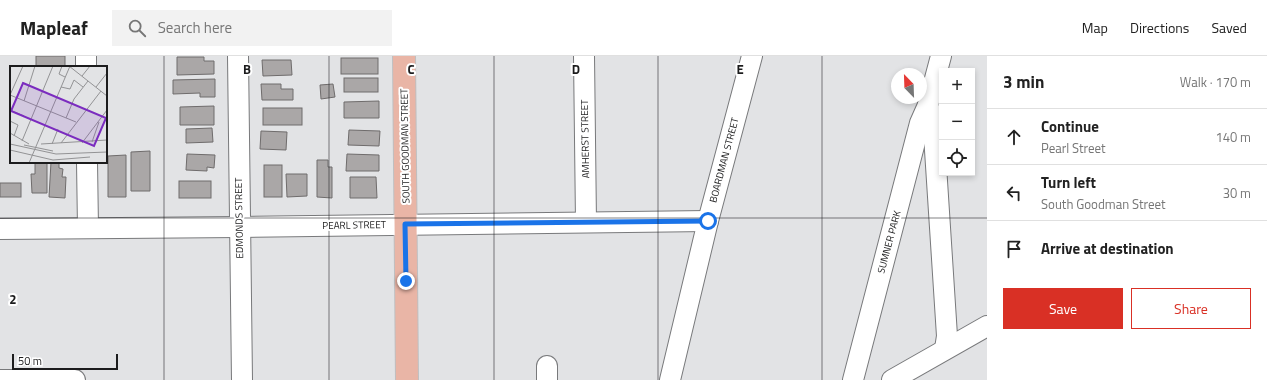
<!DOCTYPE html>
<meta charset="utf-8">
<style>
:root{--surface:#fff;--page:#f2f2f2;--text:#222;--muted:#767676;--line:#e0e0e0;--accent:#d93025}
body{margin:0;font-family:"Titillium Web",sans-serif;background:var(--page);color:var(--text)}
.controls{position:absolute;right:12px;top:12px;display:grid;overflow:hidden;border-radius:0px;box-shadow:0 2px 6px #0003}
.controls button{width:36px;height:36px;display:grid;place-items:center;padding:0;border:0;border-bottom:1px solid var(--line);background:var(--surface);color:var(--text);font:20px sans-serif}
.compass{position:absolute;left:891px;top:12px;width:36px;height:36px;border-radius:50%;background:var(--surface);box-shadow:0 2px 6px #0003;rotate:337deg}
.scale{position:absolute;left:12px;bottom:10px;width:106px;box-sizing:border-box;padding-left:4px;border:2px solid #1c1c1d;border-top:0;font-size:11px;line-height:14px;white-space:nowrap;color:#1c1c1d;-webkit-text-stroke:3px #fff;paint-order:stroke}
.stop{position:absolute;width:12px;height:12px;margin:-9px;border:3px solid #1a73e8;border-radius:50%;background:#fff}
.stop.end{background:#1a73e8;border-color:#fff;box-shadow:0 1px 4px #0008}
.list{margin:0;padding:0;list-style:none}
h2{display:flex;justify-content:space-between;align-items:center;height:52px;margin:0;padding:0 16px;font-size:17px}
h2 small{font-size:13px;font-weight:400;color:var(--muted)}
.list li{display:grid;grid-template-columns:26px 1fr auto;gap:12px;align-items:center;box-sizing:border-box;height:56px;padding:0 16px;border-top:1px solid var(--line)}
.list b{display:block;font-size:15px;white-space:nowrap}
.list p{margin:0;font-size:13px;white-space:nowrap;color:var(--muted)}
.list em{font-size:13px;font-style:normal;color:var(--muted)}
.actions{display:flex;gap:8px;padding:12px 16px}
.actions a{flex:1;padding:9px 0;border:1px solid var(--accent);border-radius:0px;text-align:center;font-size:14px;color:var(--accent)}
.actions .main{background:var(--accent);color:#fff}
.icon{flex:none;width:22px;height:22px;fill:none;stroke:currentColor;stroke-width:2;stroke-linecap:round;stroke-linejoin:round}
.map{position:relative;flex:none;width:987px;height:324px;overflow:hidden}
header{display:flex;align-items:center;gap:24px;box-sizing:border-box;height:56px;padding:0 20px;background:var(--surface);border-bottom:1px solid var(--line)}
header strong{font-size:19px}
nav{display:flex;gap:22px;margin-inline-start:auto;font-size:14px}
.search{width:280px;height:36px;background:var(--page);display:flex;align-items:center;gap:10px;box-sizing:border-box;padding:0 14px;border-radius:0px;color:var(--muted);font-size:15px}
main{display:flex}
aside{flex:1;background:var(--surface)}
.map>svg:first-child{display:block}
</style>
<header>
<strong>Mapleaf</strong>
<div class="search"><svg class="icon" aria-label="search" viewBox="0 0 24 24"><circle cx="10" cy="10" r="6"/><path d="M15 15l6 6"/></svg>Search here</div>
<nav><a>Map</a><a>Directions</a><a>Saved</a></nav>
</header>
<main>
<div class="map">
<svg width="987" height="324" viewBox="0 0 987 324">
<rect width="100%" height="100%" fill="#e2e3e5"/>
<g fill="#aaa7a7" stroke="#6f6c6c">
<rect x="36" y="0" width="29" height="11"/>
<path d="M177,1h27v4h10v13l-37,1z"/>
<rect x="341" y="2" width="37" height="16"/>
<path d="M262,4h29l1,15 -29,1z"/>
<rect x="344" y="22" width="34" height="14"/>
<path d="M215,23v18h-15v-4l-27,1v-14z"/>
<path d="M261,28h20v5h12v11h-31z"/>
<path d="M333,28l2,13 -14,2 -1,-14z"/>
<path d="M379,45v17h-35v-16z"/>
<path d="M214,50v19h-34v-18z"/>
<rect x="263" y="52" width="39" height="17"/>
<path d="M212,72l1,14 -27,1v-14z"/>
<path d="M349,74l31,1 -1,15 -31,-1z"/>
<path d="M261,75l26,1 -1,18 -26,-1z"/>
<path d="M150,95v40h-19v-39z"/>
<path d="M187,98l28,1 -1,13 -7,-1v4l-21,-1z"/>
<path d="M347,98l32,1v16h-33z"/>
<path d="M126,99v42h-18v-41z"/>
<path d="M317,104h11v7h4v31l-15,-1z"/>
<path d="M35,106h12v31h-15l-1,-19h4z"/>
<path d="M51,106h8v6l4,1 -1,8h4l-1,21 -16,-1z"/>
<rect x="264" y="109" width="18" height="32"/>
<path d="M286,118h21v22l-20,1z"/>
<path d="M350,121h26l1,21h-27z"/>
<rect x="179" y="125" width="32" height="17"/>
<rect x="0" y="127" width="21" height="14"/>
</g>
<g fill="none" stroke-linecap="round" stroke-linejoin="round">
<defs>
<g id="minor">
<path d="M86,0v11"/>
<path d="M238,0l4,324"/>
<path d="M584,0l2,166"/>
<path d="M928,49l5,14 14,217 -2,13"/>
<path d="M87,106l1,66"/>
<path d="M0,173l239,-2 469,-6"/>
<path d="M547,310v14"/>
<path d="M0,324h75"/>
<path d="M670,324l38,-159 44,-165"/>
<path d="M853,324l67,-257 8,-18 13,-49"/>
<path d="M892,324l95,-54"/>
</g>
<path id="major" d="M404,0l3,324"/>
</defs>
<use href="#minor" stroke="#78797b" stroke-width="22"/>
<use href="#major" stroke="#bfbfc0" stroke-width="24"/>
<use href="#minor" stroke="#fff" stroke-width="20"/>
<use href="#major" stroke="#e9b5a6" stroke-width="22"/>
</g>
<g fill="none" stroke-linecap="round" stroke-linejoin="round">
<path stroke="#1a73e8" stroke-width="5" d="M406,225l-1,-57 303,-3"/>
</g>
<path fill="none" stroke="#1c1c1d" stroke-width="1" stroke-opacity="0.55" d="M164,0v324M329,0v324M494,0v324M658,0v324M822,0v324M0,162h987"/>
<g text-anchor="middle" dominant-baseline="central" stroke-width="4" stroke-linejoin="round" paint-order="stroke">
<g font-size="10" fill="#1c1c1d" stroke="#fff">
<text transform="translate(585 83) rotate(-91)">AMHERST STREET</text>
<text transform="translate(405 90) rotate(-91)">SOUTH GOODMAN STREET</text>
<text transform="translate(724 104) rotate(-75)">BOARDMAN STREET</text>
<text transform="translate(239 162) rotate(-91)">EDMONDS STREET</text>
<text transform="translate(354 169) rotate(-1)">PEARL STREET</text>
<text transform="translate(889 186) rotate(-75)">SUMNER PARK</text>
</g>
</g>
<g transform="translate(10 10)">
<rect width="97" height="97" fill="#e2e3e5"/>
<path fill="none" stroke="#939395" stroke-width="1" d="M52,0l-3,8 6,3M59,0l38,30M72,10l8,-10M51,21l9,2 4,-9 9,7M86,21l11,-14M0,29l66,27M0,29l13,-29M14,35l11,-35M0,44l14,6M56,52l8,-19 14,-18M0,55l8,4 -4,11M0,67l19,11M12,75l31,-75M82,76l7,-20M51,77l40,-52M72,77l25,-33M0,78l46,10 51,-2M31,78l66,-4M42,78l6,-15M14,79l29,6M0,84l43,10 37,-3M19,97l41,-97"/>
<path fill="#7b2cbf" fill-opacity="0.15" stroke="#7b2cbf" stroke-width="2" d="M13,17l83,35 -12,28 -83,-35z"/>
<rect width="97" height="97" fill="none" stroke="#1c1c1d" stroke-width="2"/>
</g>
<g font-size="13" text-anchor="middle" font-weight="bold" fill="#1c1c1d" stroke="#fff" stroke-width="4" stroke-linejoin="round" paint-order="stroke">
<text x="247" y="18">B</text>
<text x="411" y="18">C</text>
<text x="576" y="18">D</text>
<text x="740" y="18">E</text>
<text x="13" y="248">2</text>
</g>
</svg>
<div class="controls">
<button>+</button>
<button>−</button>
<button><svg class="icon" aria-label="locate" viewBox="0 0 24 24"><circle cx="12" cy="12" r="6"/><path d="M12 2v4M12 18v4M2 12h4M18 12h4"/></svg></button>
</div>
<svg class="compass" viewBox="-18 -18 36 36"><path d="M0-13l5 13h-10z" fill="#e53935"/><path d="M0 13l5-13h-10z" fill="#767676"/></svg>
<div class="scale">50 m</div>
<div class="stop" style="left:708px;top:165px"></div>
<div class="stop end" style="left:406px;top:225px"></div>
</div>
<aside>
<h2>3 min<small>Walk · 170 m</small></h2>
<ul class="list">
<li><svg class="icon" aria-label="ahead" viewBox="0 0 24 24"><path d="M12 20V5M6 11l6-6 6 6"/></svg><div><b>Continue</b><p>Pearl Street</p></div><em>140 m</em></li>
<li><svg class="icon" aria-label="left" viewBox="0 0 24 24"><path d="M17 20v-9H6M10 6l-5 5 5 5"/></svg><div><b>Turn left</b><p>South Goodman Street</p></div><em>30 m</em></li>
<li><svg class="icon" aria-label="arrive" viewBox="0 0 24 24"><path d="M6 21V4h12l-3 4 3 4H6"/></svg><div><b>Arrive at destination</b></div></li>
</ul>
<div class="actions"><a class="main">Save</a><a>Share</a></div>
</aside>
</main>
